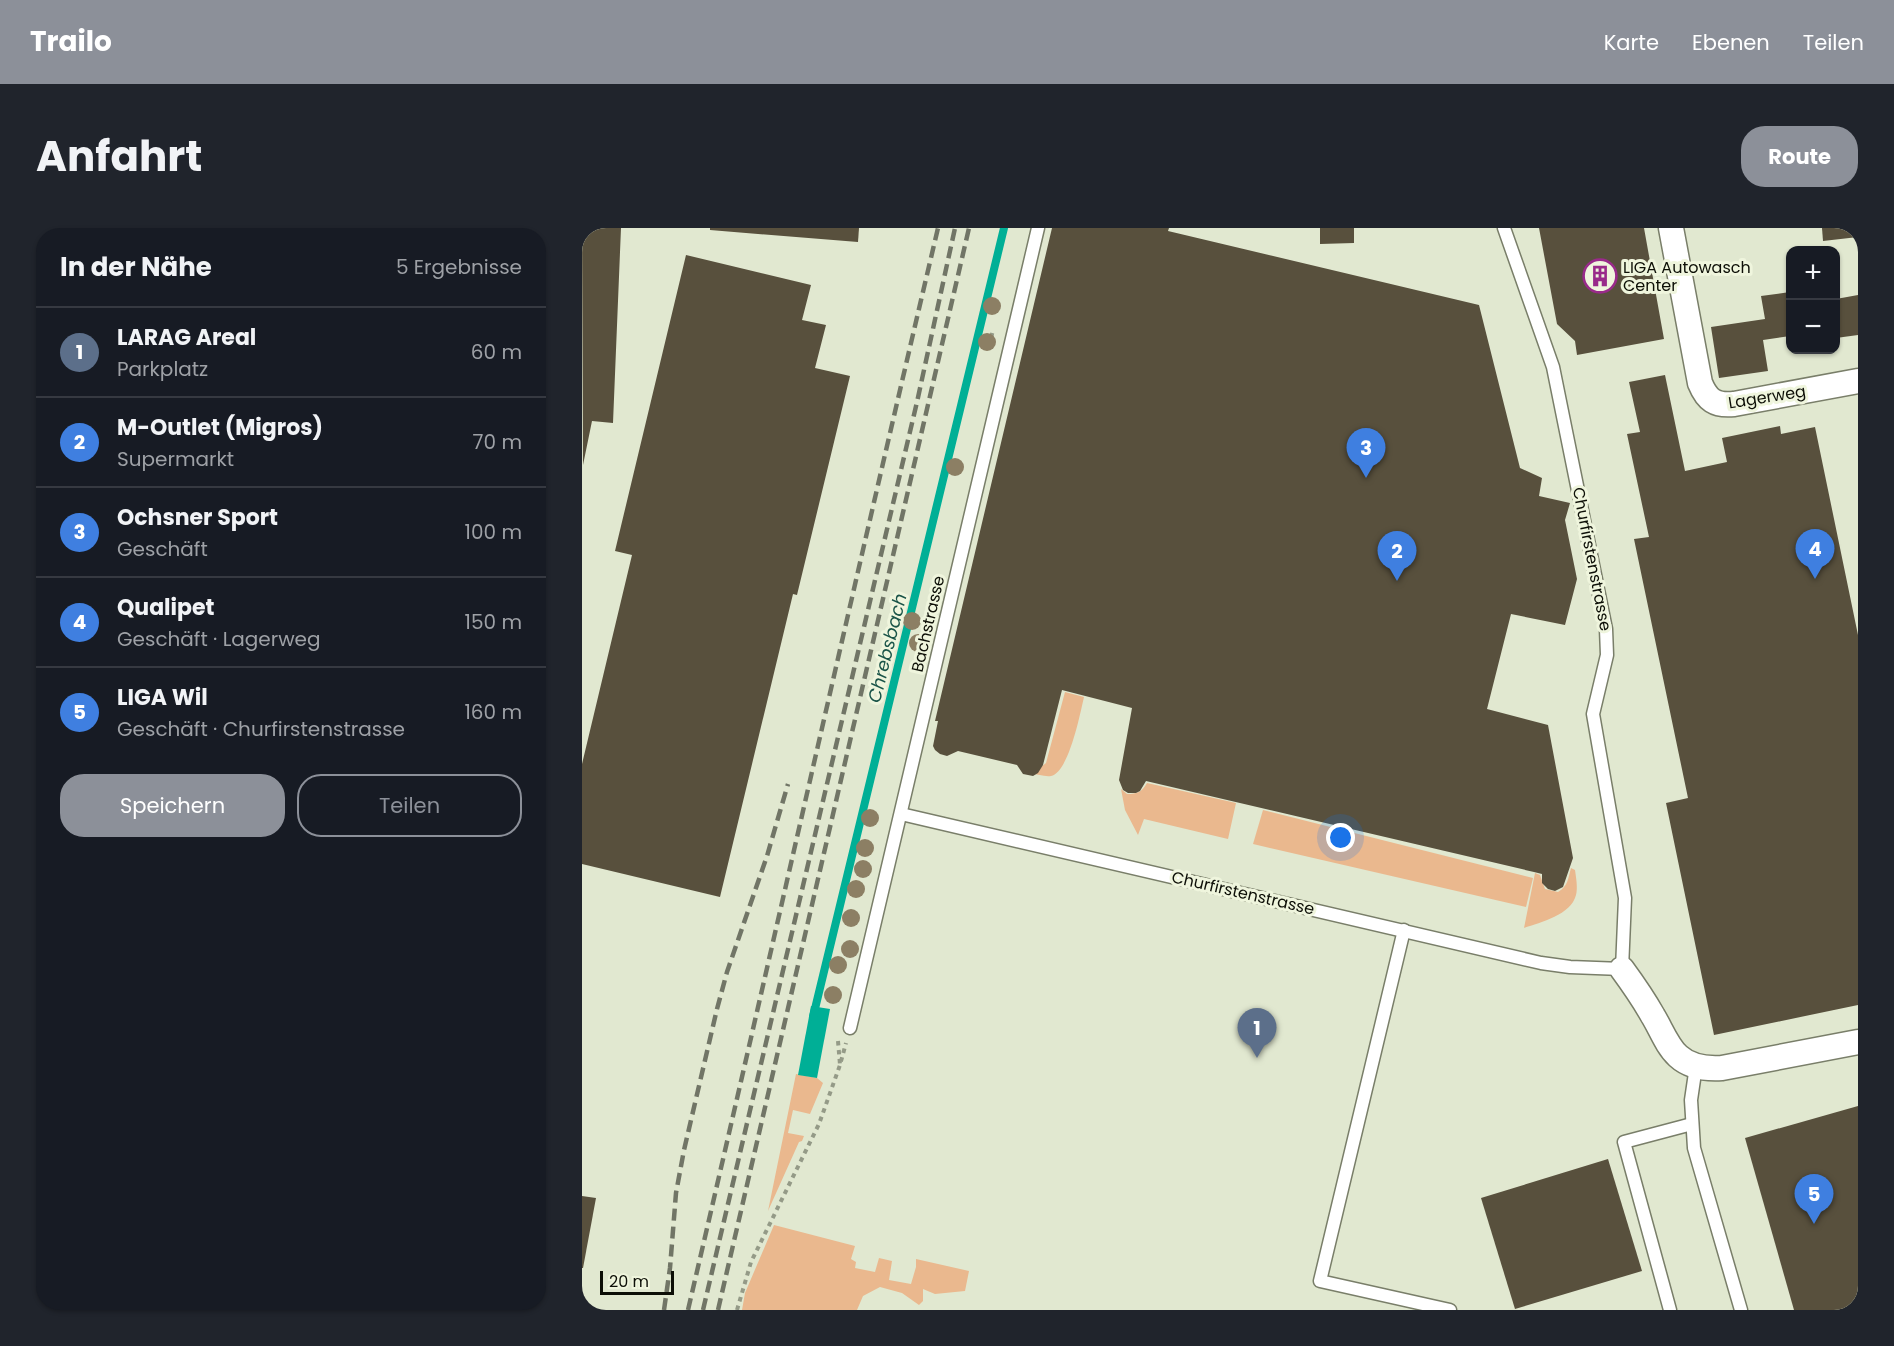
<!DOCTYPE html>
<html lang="de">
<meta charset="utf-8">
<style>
:root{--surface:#171b24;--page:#20242c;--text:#f1f3f6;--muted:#9ea1a6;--line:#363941;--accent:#8c9099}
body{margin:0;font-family:Poppins,sans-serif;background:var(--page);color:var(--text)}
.controls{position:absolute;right:18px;top:18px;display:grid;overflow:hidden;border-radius:12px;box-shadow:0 2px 4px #0004}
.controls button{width:54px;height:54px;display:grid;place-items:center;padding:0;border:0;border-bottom:2px solid var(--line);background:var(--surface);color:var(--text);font:30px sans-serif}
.scale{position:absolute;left:18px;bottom:15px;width:74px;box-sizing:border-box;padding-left:6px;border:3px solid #0d0f07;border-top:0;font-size:16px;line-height:21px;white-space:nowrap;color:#0d0f07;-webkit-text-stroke:4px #eff5dd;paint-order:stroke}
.you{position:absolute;left:759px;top:610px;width:21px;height:21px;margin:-15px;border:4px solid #fff;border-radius:50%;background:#1a73e8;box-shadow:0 0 0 9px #1a73e833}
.badge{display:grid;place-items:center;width:39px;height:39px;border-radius:50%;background:var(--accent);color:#fff;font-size:20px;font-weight:700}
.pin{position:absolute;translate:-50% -50px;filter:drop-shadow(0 2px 3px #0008)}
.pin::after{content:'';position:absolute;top:32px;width:21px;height:18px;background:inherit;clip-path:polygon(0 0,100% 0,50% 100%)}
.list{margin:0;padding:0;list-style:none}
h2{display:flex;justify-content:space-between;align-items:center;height:78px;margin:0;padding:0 24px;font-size:26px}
h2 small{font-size:20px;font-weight:400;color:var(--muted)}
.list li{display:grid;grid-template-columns:39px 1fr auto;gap:18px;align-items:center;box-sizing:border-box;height:90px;padding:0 24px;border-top:2px solid var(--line)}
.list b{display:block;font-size:22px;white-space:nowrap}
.list p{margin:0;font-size:20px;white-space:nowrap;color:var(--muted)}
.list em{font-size:20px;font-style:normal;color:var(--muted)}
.actions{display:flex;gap:12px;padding:18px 24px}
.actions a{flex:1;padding:14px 0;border:2px solid var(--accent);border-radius:24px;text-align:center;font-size:21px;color:var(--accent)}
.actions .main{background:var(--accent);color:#fff}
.map{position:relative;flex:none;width:1276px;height:1082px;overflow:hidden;border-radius:24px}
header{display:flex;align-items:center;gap:36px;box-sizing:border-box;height:84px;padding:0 30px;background:var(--accent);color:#fff}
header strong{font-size:28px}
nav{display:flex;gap:33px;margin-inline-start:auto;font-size:21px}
.intro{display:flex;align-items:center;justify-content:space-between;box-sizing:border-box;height:144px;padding:0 36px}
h1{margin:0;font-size:42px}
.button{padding:15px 27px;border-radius:24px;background:var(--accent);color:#fff;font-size:21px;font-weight:700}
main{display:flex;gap:36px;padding:0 36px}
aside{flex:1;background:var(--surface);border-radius:24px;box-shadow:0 2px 4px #0004}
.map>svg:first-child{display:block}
</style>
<header>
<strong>Trailo</strong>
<nav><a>Karte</a><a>Ebenen</a><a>Teilen</a></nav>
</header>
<div class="intro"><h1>Anfahrt</h1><a class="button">Route</a></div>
<main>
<aside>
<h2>In der Nähe<small>5 Ergebnisse</small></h2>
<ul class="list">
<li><span class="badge" style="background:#5c6f8a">1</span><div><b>LARAG Areal</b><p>Parkplatz</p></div><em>60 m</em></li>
<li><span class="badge" style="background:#3f7fe0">2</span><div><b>M-Outlet (Migros)</b><p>Supermarkt</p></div><em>70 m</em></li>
<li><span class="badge" style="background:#3f7fe0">3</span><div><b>Ochsner Sport</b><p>Geschäft</p></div><em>100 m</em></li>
<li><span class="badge" style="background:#3f7fe0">4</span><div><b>Qualipet</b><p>Geschäft · Lagerweg</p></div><em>150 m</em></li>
<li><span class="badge" style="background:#3f7fe0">5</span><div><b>LIGA Wil</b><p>Geschäft · Churfirstenstrasse</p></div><em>160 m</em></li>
</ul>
<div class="actions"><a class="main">Speichern</a><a>Teilen</a></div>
</aside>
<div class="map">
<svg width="1276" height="1082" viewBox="0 0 1276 1082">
<rect width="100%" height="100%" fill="#e1e8d0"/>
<g fill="#eab88e">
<path d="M483,464l19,5c-4,17 -15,75 -33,79 -6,1 -14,-2 -19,-2l14,-11z"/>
<path d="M565,555l89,20 -8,36 -84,-20 -6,16 -13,-25 -4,-21 6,5c10,0 15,-2 20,-11z"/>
<path d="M681,582l270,68 -7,29 -273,-63z"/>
<path d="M989,640l4,2c1,7 3,18 1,25 -5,20 -35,27 -52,33l11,-55 5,2 5,14 13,3c10,-6 10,-13 13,-24z"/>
<path d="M214,846l21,4 6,5 -13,31 -17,-4 -5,23 16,3 -2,5 -3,1 -31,69z"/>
<path d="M192,997l81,21 -4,13 5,3 -1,6 20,4 4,-14 13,3 -3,19 22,4 5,-17v-8l53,12 -4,20 -30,3 -12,-5v12l-4,4 -17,-12 -22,-6 -17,9 -6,14h-115l3,-17z"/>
</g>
<path fill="#00af96" d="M229,778l19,3 -13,69 -19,-3z"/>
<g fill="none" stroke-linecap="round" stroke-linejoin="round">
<path stroke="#00af96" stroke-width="8" d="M231,789l191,-789"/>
</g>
<g fill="#58503d">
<path d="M0,0h39l-8,195 -21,-2 -9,44z"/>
<path d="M128,0h149l-1,14 -148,-12z"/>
<path d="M470,0h117l-1,3 311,74 41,163 22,10 -3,18 31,7 -5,17 12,59 -12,46 -54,-11 -24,95 61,16 25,133 -10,29 -8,4 -7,-2 -6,-6v-9l-8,-2 -388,-91 -6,10 -4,2h-8l-5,-3 -4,-10 13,-72 -70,-18 -19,75 -5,8 -5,3 -10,-2 -6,-9 -59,-14 -11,5 -7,-2 -5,-4 -2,-4 5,-25h-3z"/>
<path d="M738,0h34v15l-34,1z"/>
<path d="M957,0h105l20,111 -87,16 -2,-14 -18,-17z"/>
<path d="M1240,0h36v9l-35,4z"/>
<path d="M104,27l125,30 -9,35 24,5 -11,43 35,8 -53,219 -4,-1 -73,303 -138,-33v-100l50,-209 -17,-4z"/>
<path d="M1208,64v44l-27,4 5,31 -49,7 -8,-51 54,-8 -4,-23z"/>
<path d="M1276,67v40l-22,3v-39z"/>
<path d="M1083,147l20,96 42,-9 -5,-24 58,-12 1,8 34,-7 43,208v370l-144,30 -48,-232 22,-5 -54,-259 15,-2 -22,-103 13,-2 -11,-50z"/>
<path d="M1276,878v204h-64l-49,-172z"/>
<path d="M1026,931l34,112 -127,38 -34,-111z"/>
<path d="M0,968l14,2 -13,70h-1z"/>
</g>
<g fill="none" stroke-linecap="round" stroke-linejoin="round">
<defs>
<g id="lane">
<path d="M319,586l640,149 29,4 52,2 3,-71 -32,-184 14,-59 -1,-26 -53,-262 -49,-139"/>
<path d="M822,702l-84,351 130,29"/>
<path d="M268,800l188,-800"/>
<path d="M1114,838l-5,34 3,48 47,162"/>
<path d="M1088,1082l-46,-168 68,-18"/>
</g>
<g id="street">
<path d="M1089,0l29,155c7,17 15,23 34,21l124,-23"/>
<path d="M1040,741c11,15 22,31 31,47 8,13 14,30 25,40 12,11 29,13 44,12l136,-26"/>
</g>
</defs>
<use href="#lane" stroke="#797e69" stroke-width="15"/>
<use href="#street" stroke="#797e69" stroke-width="27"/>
<g stroke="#949a87" stroke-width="4" stroke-dasharray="4.5 4.5" stroke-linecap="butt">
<path d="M407,118l4,-16"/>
<path d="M256,813l2,24"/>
<path d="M155,1082l14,-48 68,-138 21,-59 6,-22"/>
</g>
<use href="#lane" stroke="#fff" stroke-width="12"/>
<use href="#street" stroke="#fff" stroke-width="24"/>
<g stroke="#717566" stroke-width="4.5" stroke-dasharray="12 6" stroke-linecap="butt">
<path d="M82,1082l6,-42 6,-75 8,-43 33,-141 10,-37 40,-116 21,-72"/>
<path d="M106,1082c84,-360 165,-722 250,-1082"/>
<path d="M121,1082l214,-908 38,-174"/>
<path d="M136,1082l251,-1082"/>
</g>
</g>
<g fill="#8c7f64">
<circle cx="410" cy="78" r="9"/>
<circle cx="405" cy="114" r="9"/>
<circle cx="373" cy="239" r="9"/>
<circle cx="330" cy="393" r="9"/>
<circle cx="336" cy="415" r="9"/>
<circle cx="288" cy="590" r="9"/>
<circle cx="283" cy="620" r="9"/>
<circle cx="281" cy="641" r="9"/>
<circle cx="274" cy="661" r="9"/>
<circle cx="269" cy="690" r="9"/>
<circle cx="268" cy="721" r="9"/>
<circle cx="256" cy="737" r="9"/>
<circle cx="251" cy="767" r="9"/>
</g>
<defs>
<symbol id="building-ring" viewBox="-11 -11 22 22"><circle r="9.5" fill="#eff5dd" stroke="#992a8a" stroke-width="1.5"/><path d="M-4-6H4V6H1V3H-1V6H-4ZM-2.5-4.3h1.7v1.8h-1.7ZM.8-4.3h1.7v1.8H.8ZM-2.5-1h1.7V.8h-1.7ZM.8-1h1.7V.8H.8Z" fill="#992a8a"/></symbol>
</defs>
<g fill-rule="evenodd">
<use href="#building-ring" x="999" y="29" width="38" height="38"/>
</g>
<g text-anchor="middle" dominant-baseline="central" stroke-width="6" stroke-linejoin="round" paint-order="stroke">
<g font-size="16" fill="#0d0f07" stroke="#eff5dd" text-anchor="start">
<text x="1041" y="39">LIGA Autowasch<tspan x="1041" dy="18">Center</tspan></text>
</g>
<g font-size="16" fill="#0d0f07" stroke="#eff5dd">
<text transform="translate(1185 169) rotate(-9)">Lagerweg</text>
<text transform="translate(1010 331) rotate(79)">Churfirstenstrasse</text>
<text transform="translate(346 396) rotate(-77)">Bachstrasse</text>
<text transform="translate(661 665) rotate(13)">Churfirstenstrasse</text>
</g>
<g font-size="18" font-style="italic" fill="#1a5448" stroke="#eff5dd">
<text transform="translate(305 420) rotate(-76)">Chrebsbach</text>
</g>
</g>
</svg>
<div class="controls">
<button>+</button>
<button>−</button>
</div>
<div class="scale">20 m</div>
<div class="you"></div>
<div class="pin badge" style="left:675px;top:830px;background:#5c6f8a">1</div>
<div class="pin badge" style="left:815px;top:353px;background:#3f7fe0">2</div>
<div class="pin badge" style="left:784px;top:250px;background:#3f7fe0">3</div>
<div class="pin badge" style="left:1233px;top:351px;background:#3f7fe0">4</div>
<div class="pin badge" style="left:1232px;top:996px;background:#3f7fe0">5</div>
</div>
</main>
